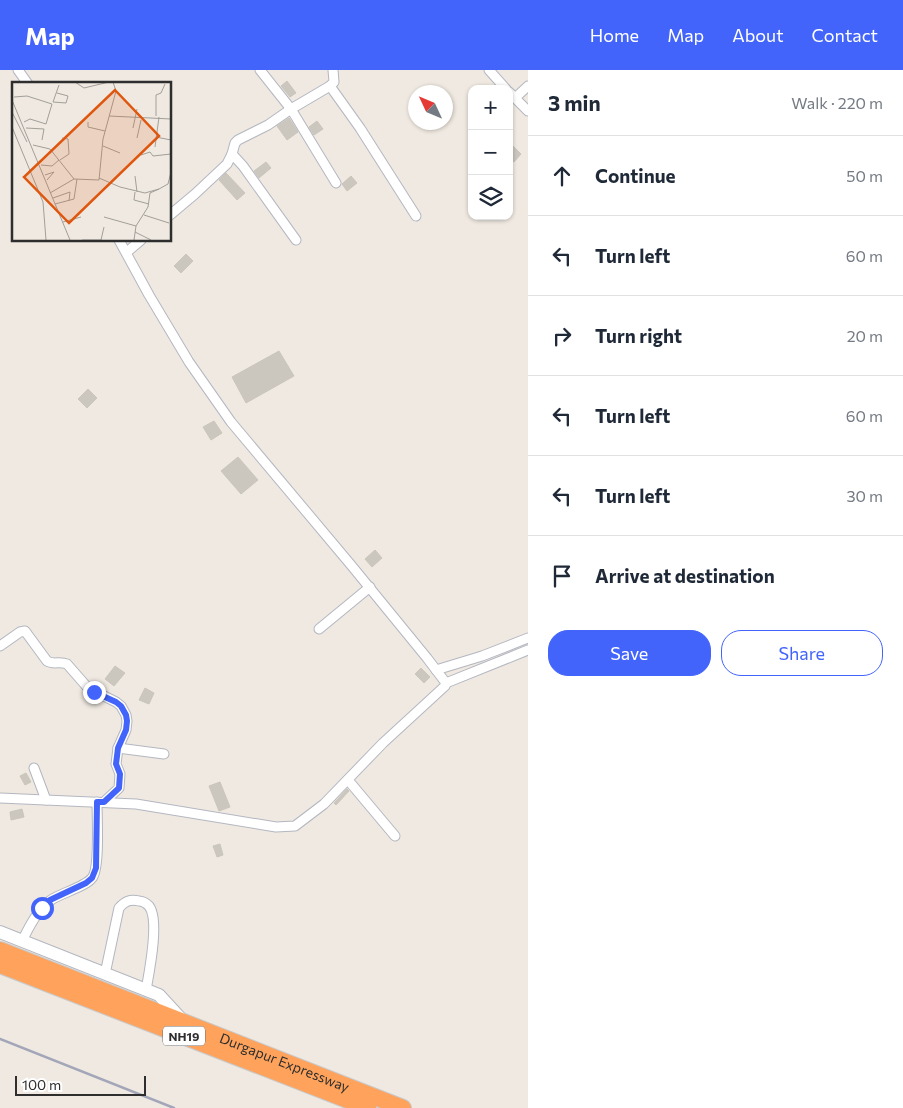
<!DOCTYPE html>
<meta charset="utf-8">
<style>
:root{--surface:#fff;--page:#f2f2f3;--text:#1f2937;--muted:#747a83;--line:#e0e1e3;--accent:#4264fb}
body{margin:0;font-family:Commissioner,sans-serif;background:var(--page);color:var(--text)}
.controls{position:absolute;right:15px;top:15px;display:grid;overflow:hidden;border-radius:10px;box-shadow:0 1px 4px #0004}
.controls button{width:45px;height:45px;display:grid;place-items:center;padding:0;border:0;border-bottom:1px solid var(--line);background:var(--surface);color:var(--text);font:25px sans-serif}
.compass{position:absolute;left:408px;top:15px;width:45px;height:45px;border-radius:50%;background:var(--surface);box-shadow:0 1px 4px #0004;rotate:314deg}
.scale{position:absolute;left:15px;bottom:12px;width:131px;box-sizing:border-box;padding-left:5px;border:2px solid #2e2e2e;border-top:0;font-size:14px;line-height:18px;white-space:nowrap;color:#2e2e2e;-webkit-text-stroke:4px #fff;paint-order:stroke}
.stop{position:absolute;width:15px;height:15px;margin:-11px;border:4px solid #4264fb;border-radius:50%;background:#fff}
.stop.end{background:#4264fb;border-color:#fff;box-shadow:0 1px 5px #0008}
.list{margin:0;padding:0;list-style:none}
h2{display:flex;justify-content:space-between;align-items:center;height:65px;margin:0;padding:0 20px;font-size:21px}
h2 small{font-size:16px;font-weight:400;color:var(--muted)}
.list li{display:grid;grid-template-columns:32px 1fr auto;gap:15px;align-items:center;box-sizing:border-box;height:80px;padding:0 20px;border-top:1px solid var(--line)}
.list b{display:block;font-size:19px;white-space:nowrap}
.list em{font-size:16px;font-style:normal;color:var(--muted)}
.actions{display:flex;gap:10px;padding:15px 20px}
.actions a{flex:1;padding:11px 0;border:1px solid var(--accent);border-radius:20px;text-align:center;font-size:18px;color:var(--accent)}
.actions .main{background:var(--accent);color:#fff}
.icon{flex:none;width:28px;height:28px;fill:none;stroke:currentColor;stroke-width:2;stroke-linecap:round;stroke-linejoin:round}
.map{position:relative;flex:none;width:528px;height:1038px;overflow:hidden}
header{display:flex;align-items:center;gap:30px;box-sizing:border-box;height:70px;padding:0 25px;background:var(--accent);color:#fff}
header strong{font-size:24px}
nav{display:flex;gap:28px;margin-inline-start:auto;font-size:18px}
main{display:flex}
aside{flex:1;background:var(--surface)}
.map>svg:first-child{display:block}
</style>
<header>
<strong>Map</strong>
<nav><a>Home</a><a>Map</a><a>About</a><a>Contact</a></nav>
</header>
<main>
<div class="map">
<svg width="528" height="1038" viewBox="0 0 528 1038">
<rect width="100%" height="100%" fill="#efe9e1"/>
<g fill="#cbc7bf" stroke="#cbc5ba">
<path d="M287,11l9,12 -6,4 -9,-11z"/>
<path d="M289,48l9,14 -11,8 -10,-14z"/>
<path d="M317,51l6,8 -9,6 -5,-8z"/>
<path d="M513,76l8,8 -7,8 -5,-4v-7z"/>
<path d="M266,92l5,6 -12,10 -5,-7z"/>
<path d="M226,103l19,20 -8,7 -18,-20z"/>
<path d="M351,106l6,7 -10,8 -5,-7z"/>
<path d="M186,184l7,7 -12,12 -7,-7z"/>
<path d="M279,281l15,25 -48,27 -14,-26z"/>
<path d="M88,319l9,9 -10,10 -9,-9z"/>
<path d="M214,351l8,12 -11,7 -8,-13z"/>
<path d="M238,387l20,23 -17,14 -20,-23z"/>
<path d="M375,480l7,8 -10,9 -7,-8z"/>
<path d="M115,596l10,7 -11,13 -9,-7z"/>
<path d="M421,598l9,9 -6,6 -9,-9z"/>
<path d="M145,618l9,5 -5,11 -10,-4z"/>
<path d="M26,703l5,9 -6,3 -5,-9z"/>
<path d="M220,712l10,25 -11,4 -10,-25z"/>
<path d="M347,719l2,2 -13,14 -2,-2z"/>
<path d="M22,739l2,8 -13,3 -1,-8z"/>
<path d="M220,774l3,11 -6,2 -4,-11z"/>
</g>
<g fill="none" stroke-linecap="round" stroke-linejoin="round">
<defs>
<g id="street">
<path d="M18,0l10,14"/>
<path d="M260,0l31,39 45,74"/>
<path d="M489,0l17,19"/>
<path d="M330,16l30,42 56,88"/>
<path d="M509,22l19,19"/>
<path d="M515,28l13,-12"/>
<path d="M232,84l11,12 53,74"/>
<path d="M170,145l25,-21 32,-30 5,-10 3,-11 3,-3 30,-15 23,-16 39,-23 4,-4 -1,-12"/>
<path d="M127,182l14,-12"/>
<path d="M319,559l51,-42"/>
<path d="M0,576l20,-14 5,-1 22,30c6,4 13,0 20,3l21,24 28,14 5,4 5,9 1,6 -1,9 -8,18 -2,16 4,10 -1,14 -15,14"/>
<path d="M436,600l46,-14 46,-18"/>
<path d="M446,613l82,-33"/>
<path d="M118,678l46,6"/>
<path d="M34,698l12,32"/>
<path d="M348,710l47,56"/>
<path d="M0,728l136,6 140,23 19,-1 29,-22 59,-61 62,-57 1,-3 -19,-25 -76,-93 -120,-143 -42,-60 -40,-67 -30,-55"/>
<path d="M22,871c7,-14 16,-32 29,-41 10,-7 34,-13 41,-22 8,-9 5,-61 5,-76"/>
<path d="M105,904l14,-66c6,-7 11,-9 20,-7 4,0 7,2 10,5 11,14 0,67 -3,84"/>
</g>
<path id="secondary" d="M0,862l159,63 23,25"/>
<g id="highway">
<path id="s1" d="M0,880l403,158"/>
<path d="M0,895l368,143"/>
</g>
</defs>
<use href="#street" stroke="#b4b7c1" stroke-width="11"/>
<use href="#secondary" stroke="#b4b7c1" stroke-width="14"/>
<use href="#highway" stroke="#c9c9c9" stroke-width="18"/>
<use href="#street" stroke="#fff" stroke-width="9"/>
<use href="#secondary" stroke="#fff" stroke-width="12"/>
<use href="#highway" stroke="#ffa35c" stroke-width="16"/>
<path stroke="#a3a6b8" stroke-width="2.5" d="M0,969l174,69"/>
</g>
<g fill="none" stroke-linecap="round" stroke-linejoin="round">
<path stroke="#4264fb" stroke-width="6" d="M42,838l8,-8 36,-17 6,-5 4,-10 1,-66h7l15,-14 1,-14 -4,-10 2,-16 8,-18 1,-9 -1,-6 -5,-9 -5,-4 -22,-10"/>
</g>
<g text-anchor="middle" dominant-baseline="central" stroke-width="5" stroke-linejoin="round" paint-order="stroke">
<rect fill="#fff" stroke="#6d6d6d" stroke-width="1" x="163" y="956.5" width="42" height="19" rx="4"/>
<g font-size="12" font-weight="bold" fill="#2e2e2e">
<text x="184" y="966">NH19</text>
</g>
<g font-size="14" fill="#2e2e2e" stroke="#fff">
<text stroke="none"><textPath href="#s1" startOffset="306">Durgapur Expressway</textPath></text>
</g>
</g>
<g transform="translate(12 12)">
<rect width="159" height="159" fill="#efe9e1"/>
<path fill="none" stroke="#a29e99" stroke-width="1" d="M63,0l9,6 25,-6M2,15l13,-1 25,8 -6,20 -16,-5 -6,3M0,18l58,140M41,20l13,1 2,-7 -11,-3M41,20l6,-17M0,30l15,30M97,34l62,3M144,34v-21l5,-2 4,-9M76,40v5l17,4M0,45l31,75 3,38M14,46l18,1 -2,11M121,46l4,-19M144,55l15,3M125,56l4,-18M21,63l17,4 24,30 25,1 4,-41 13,-48 -3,-9M91,64l17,7M143,65l4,-30M129,73l9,-3 3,4 18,-2M48,78l9,-6 -1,-15 -6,-1M29,83l11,1 7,-6M33,93l9,-3 -7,8M123,94l2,16M87,96l21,9 25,6 14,-4 -9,4 -2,14 -12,19 -2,14M147,107l9,-5 3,-12M123,110l-1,8 15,4M38,111l24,-14M41,116l17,-6 -1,9M43,122l19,-5 3,-20M132,133l25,8M92,135l32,9M51,140l18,-5M123,150l16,8M70,158h19l3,-13"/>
<path fill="#df570e" fill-opacity="0.15" stroke="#df570e" stroke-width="2.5" d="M103,8l44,46 -90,87 -45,-46z"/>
<rect width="159" height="159" fill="none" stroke="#2e2e2e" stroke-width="2.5"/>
</g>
</svg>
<div class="controls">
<button>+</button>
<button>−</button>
<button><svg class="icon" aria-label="layers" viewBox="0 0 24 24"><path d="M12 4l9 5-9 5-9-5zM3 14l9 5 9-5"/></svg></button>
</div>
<svg class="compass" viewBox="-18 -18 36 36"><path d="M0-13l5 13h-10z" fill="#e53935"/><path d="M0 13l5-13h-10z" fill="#747a83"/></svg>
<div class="scale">100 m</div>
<div class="stop" style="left:42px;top:838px"></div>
<div class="stop end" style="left:94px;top:622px"></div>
</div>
<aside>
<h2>3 min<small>Walk · 220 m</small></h2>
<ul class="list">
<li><svg class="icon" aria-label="ahead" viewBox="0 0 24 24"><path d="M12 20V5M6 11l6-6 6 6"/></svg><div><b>Continue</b></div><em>50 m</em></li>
<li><svg class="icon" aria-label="left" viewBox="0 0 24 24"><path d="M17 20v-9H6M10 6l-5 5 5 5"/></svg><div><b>Turn left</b></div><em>60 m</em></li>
<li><svg class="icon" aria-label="right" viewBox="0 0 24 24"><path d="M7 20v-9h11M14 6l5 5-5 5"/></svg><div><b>Turn right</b></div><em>20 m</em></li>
<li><svg class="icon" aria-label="left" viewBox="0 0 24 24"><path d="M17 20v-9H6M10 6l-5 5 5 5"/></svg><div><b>Turn left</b></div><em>60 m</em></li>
<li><svg class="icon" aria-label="left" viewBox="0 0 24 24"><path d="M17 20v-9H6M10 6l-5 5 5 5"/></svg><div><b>Turn left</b></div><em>30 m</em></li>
<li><svg class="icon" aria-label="arrive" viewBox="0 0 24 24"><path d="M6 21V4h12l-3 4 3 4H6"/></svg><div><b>Arrive at destination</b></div></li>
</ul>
<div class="actions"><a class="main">Save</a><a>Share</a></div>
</aside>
</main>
